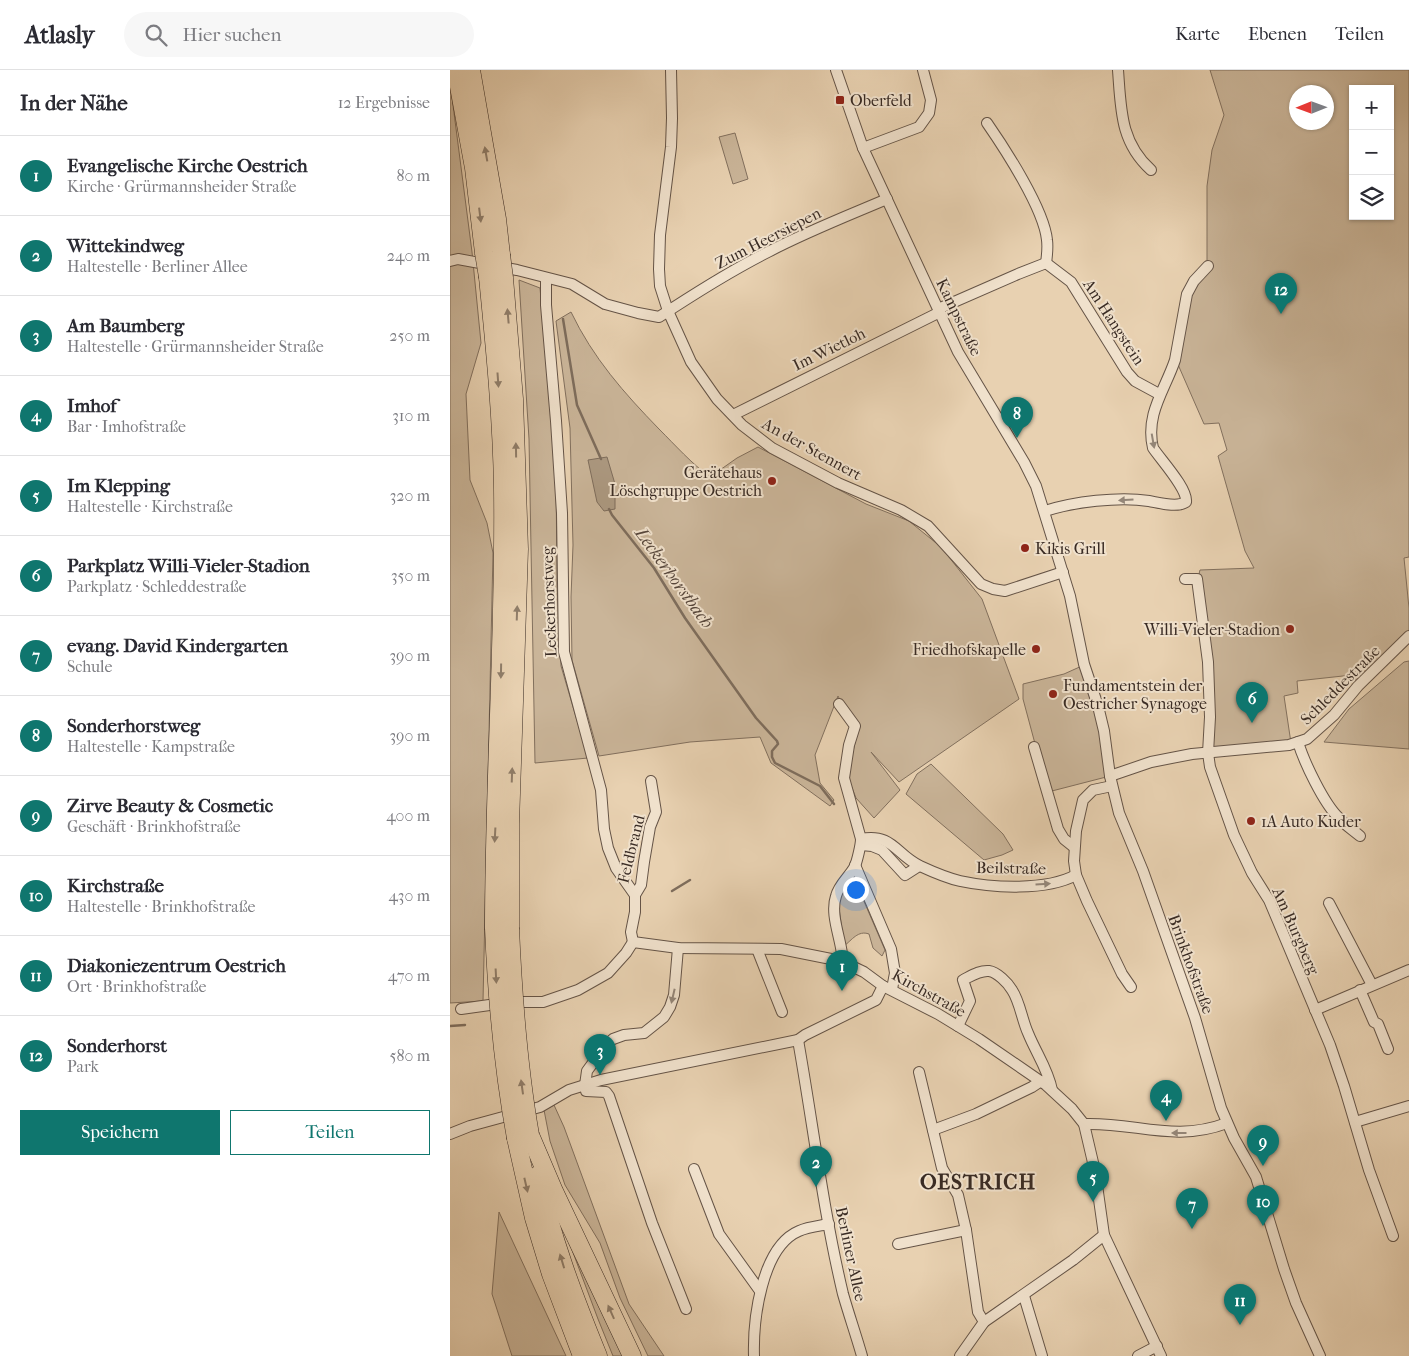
<!DOCTYPE html>
<html lang="de">
<meta charset="utf-8">
<style>
:root{--surface:#fff;--page:#f7f7f7;--text:#2b2b33;--muted:#7c7c81;--line:#e1e1e2;--accent:#0f766e}
body{margin:0;font-family:"IM FELL French Canon",serif;background:var(--page);color:var(--text)}
.controls{position:absolute;right:15px;top:15px;display:grid;overflow:hidden;border-radius:0px;box-shadow:0 1px 4px #0004}
.controls button{width:45px;height:45px;display:grid;place-items:center;padding:0;border:0;border-bottom:1px solid var(--line);background:var(--surface);color:var(--text);font:25px sans-serif}
.compass{position:absolute;left:839px;top:15px;width:45px;height:45px;border-radius:50%;background:var(--surface);box-shadow:0 1px 4px #0004;rotate:269deg}
.you{position:absolute;left:405px;top:819px;width:18px;height:18px;margin:-12px;border:4px solid #fff;border-radius:50%;background:#1a73e8;box-shadow:0 0 0 8px #1a73e833}
.badge{display:grid;place-items:center;width:32px;height:32px;border-radius:50%;background:var(--accent);color:#fff;font-size:16px;font-weight:700}
.pin{position:absolute;translate:-50% -41px;filter:drop-shadow(0 1px 2px #0008)}
.pin::after{content:'';position:absolute;top:26px;width:18px;height:15px;background:inherit;clip-path:polygon(0 0,100% 0,50% 100%)}
.list{margin:0;padding:0;list-style:none}
h2{display:flex;justify-content:space-between;align-items:center;height:65px;margin:0;padding:0 20px;font-size:21px}
h2 small{font-size:16px;font-weight:400;color:var(--muted)}
.list li{display:grid;grid-template-columns:32px 1fr auto;gap:15px;align-items:center;box-sizing:border-box;height:80px;padding:0 20px;border-top:1px solid var(--line)}
.list b{display:block;font-size:19px;white-space:nowrap}
.list p{margin:0;font-size:16px;white-space:nowrap;color:var(--muted)}
.list em{font-size:16px;font-style:normal;color:var(--muted)}
.actions{display:flex;gap:10px;padding:15px 20px}
.actions a{flex:1;padding:11px 0;border:1px solid var(--accent);border-radius:0px;text-align:center;font-size:18px;color:var(--accent)}
.actions .main{background:var(--accent);color:#fff}
.icon{flex:none;width:28px;height:28px;fill:none;stroke:currentColor;stroke-width:2;stroke-linecap:round;stroke-linejoin:round}
.map{position:relative;flex:none;width:959px;height:1286px;overflow:hidden}
header{display:flex;align-items:center;gap:30px;box-sizing:border-box;height:70px;padding:0 25px;background:var(--surface);border-bottom:1px solid var(--line)}
header strong{font-size:24px}
nav{display:flex;gap:28px;margin-inline-start:auto;font-size:18px}
.search{width:350px;height:45px;background:var(--page);display:flex;align-items:center;gap:12px;box-sizing:border-box;padding:0 18px;border-radius:28px;color:var(--muted);font-size:19px}
main{display:flex}
aside{flex:1;background:var(--surface)}
.map>svg:first-child{display:block}
</style>
<header>
<strong>Atlasly</strong>
<div class="search"><svg class="icon" aria-label="search" viewBox="0 0 24 24"><circle cx="10" cy="10" r="6"/><path d="M15 15l6 6"/></svg>Hier suchen</div>
<nav><a>Karte</a><a>Ebenen</a><a>Teilen</a></nav>
</header>
<main>
<aside>
<h2>In der Nähe<small>12 Ergebnisse</small></h2>
<ul class="list">
<li><span class="badge">1</span><div><b>Evangelische Kirche Oestrich</b><p>Kirche · Grürmannsheider Straße</p></div><em>80 m</em></li>
<li><span class="badge">2</span><div><b>Wittekindweg</b><p>Haltestelle · Berliner Allee</p></div><em>240 m</em></li>
<li><span class="badge">3</span><div><b>Am Baumberg</b><p>Haltestelle · Grürmannsheider Straße</p></div><em>250 m</em></li>
<li><span class="badge">4</span><div><b>Imhof</b><p>Bar · Imhofstraße</p></div><em>310 m</em></li>
<li><span class="badge">5</span><div><b>Im Klepping</b><p>Haltestelle · Kirchstraße</p></div><em>320 m</em></li>
<li><span class="badge">6</span><div><b>Parkplatz Willi-Vieler-Stadion</b><p>Parkplatz · Schleddestraße</p></div><em>350 m</em></li>
<li><span class="badge">7</span><div><b>evang. David Kindergarten</b><p>Schule</p></div><em>390 m</em></li>
<li><span class="badge">8</span><div><b>Sonderhorstweg</b><p>Haltestelle · Kampstraße</p></div><em>390 m</em></li>
<li><span class="badge">9</span><div><b>Zirve Beauty &amp; Cosmetic</b><p>Geschäft · Brinkhofstraße</p></div><em>400 m</em></li>
<li><span class="badge">10</span><div><b>Kirchstraße</b><p>Haltestelle · Brinkhofstraße</p></div><em>430 m</em></li>
<li><span class="badge">11</span><div><b>Diakoniezentrum Oestrich</b><p>Ort · Brinkhofstraße</p></div><em>470 m</em></li>
<li><span class="badge">12</span><div><b>Sonderhorst</b><p>Park</p></div><em>580 m</em></li>
</ul>
<div class="actions"><a class="main">Speichern</a><a>Teilen</a></div>
</aside>
<div class="map">
<svg width="959" height="1286" viewBox="0 0 959 1286">
<rect width="100%" height="100%" fill="#e8d1b1"/>
<filter id="stains"><feTurbulence type="fractalNoise" baseFrequency=".004" numOctaves="4"/><feColorMatrix values="0 0 0 0 .2 0 0 0 0 .09 0 0 0 0 .02 0 0 0 .5 -.17"/></filter>
<radialGradient id="worn" r=".72"><stop offset=".6" stop-color="#630" stop-opacity="0"/><stop offset="1" stop-color="#630" stop-opacity=".3"/></radialGradient>
<g fill="#cab599" stroke="#82705e" fill-rule="evenodd">
<path d="M760,0h199v487l-5,1 5,50v26l-51,49 -6,-8 -55,6 1,12 -14,3 7,47 -81,9 -12,-174 2,-8 54,-2 -9,-17 -27,-95 9,-6 -8,-27 -15,1 -28,-64 8,-52 23,-43v-79l5,-36 12,-35zM903,19h37v127h-37zM846,22h30v30h-30z"/>
<path d="M0,12l22,170 9,91 -15,51 4,86 17,43 6,30 -10,448 -33,2z"/>
<path d="M285,63l13,46 -15,5 -14,-47z"/>
<path d="M69,210l21,8 16,183 1,114 4,81 27,92 -53,5 -6,-324z"/>
<path d="M121,242c22,46 53,81 88,117 17,17 32,34 51,48l27,-19 21,-11 108,57 43,17 32,26 41,52 37,100 -120,83 -28,-30 29,38 -26,28 -18,-20 -9,-23 10,-40 -19,-39 -23,59 5,28 14,17 -4,6 -59,-43 -11,-26 -70,5 -91,14 -27,-96 -1,-63 2,-52 -3,-117 -14,-107z"/>
<path d="M959,591v88l-85,-7 25,-33 55,-47z"/>
<path d="M634,595l26,111 -62,16 -25,-93v-15l41,-10z"/>
<path d="M481,694l72,70 10,16 -11,5 -18,5 -78,-66 11,-20z"/>
<path d="M403,806l32,74 -3,6 -9,-8 -4,-14c-11,-4 -17,6 -25,12l-6,-46z"/>
<path d="M104,1035l10,22 65,177 35,52h-16l-28,-58 -20,-55 -35,-58 -15,-44 -6,-31z"/>
<path d="M49,1142l67,144h-54l-20,-62z"/>
<path d="M110,1148l68,138h-15l-15,-37z"/>
</g>
<path fill="#ac9981" stroke="#7e6d5c" d="M157,387l8,27v25l-11,2 -7,-9 -9,-42z"/>
<g fill="none" stroke-linecap="round" stroke-linejoin="round">
<g stroke="#7e6d5c" stroke-width="2.5">
<path d="M113,249l14,86 24,54"/>
<path d="M159,439l3,6 42,53 31,50 71,100 21,23 1,3 -6,7v6l3,6 45,23 14,18"/>
<path d="M222,821l18,-11"/>
<path d="M0,956l15,-1"/>
</g>
<defs>
<g id="minor">
<path d="M221,0l1,48 -1,29 -11,88 -1,34 1,17 8,25 23,51 26,37 25,26 30,23 66,35 63,27 27,16 53,58 12,5 12,2 58,-19"/>
<path d="M386,0l27,78 95,204 66,110 12,24 34,110 14,68 14,42 6,25 6,45 9,37 24,58 52,147 26,90 13,30 22,39 28,92 12,34 24,53"/>
<path d="M668,0c3,39 2,72 33,100"/>
<path d="M537,53c18,26 57,86 60,117 1,8 0,16 -1,23"/>
<path d="M413,78l56,-21 10,-14 2,-13 -8,-30"/>
<path d="M0,191l8,-2 59,11 55,14 33,20 33,9 21,4c35,-23 71,-46 109,-65 38,-20 79,-36 119,-53"/>
<path d="M596,193l25,19 56,90 8,9 24,13"/>
<path d="M96,208v27l10,116 6,92 2,139 37,138 3,39 4,19 8,20 19,27v17l-4,20 2,10"/>
<path d="M488,239l80,-35 28,-11"/>
<path d="M283,345l207,-103"/>
<path d="M595,441c28,-9 74,-15 104,-10 11,2 28,7 37,1 2,-13 -25,-42 -33,-54 -8,-34 12,-58 22,-88l12,-66 7,-13 14,-15"/>
<path d="M735,509h12l11,83 2,55 -2,36 2,14 24,68 18,38 17,27 61,145 14,41 25,84 24,66"/>
<path d="M389,634l16,22 -6,19 -5,33 17,61c0,6 -4,22 -6,27 -5,10 -16,18 -19,30 -6,18 4,40 6,58l-1,7"/>
<path d="M848,672c6,20 26,62 41,76 6,7 14,12 21,18"/>
<path d="M584,677l24,82 6,10 10,8"/>
<path d="M660,706l41,-14 41,-8 97,-9 18,-6 27,-24 24,-29 51,-50"/>
<path d="M662,716l-19,4 -10,10 -7,31 -2,30 2,14 11,26 35,73 9,13"/>
<path d="M411,769c32,-6 35,16 59,27 13,6 27,12 40,15 33,7 86,10 116,-6"/>
<path d="M411,775l11,1 10,4 23,25 14,-9"/>
<path d="M405,795l36,84 4,24 -3,16"/>
<path d="M185,825l6,-10 3,-23 6,-35 6,-15 -5,-31"/>
<path d="M879,833l43,82"/>
<path d="M183,872l45,6 103,1 60,12 23,11 19,14 55,28 41,25 67,46 26,24 12,15 11,47 9,64 57,121"/>
<path d="M307,879l25,63"/>
<path d="M910,920l14,32 4,2 10,25"/>
<path d="M11,939l50,-7h32l35,-12 30,-17 18,-20 7,-11"/>
<path d="M865,940l94,-40"/>
<path d="M508,956l12,-25 -7,-21c8,-4 17,-10 26,-9 8,1 19,12 23,19 8,12 10,30 16,43 8,20 20,36 24,57"/>
<path d="M348,970c15,84 25,170 45,254 6,21 13,41 19,62"/>
<path d="M469,1002l23,96 16,27 8,35 12,82 6,10"/>
<path d="M135,1015l1,6 20,1 3,4 43,127 34,86"/>
<path d="M135,1015l2,-14 19,-26 7,-6 11,-4 20,-2 20,-16 6,-10 4,-12 4,-47"/>
<path d="M905,1052l54,-16"/>
<path d="M634,1054c52,-2 90,19 143,-1"/>
<path d="M483,1060l43,-16 56,-27 9,-6"/>
<path d="M0,1064l20,-8 70,-19 29,-17 32,-10 197,-40 7,-5 71,-35 7,-14"/>
<path d="M244,1099l25,65 41,57"/>
<path d="M448,1174l68,-14"/>
<path d="M574,1226l18,60"/>
<path d="M304,1286c-1,-35 7,-109 45,-125 9,-4 20,-5 30,-7"/>
<path d="M510,1286l24,-34 89,-62 31,-25"/>
<path d="M688,1286l19,-10"/>
</g>
<g id="motorway">
<path d="M6,0l18,98 10,85"/>
<path d="M21,0l26,149 4,36"/>
<path d="M38,207c7,71 14,141 15,212 2,146 -9,292 -9,439"/>
<path d="M54,208l10,121 5,150 -9,275v104"/>
<path d="M80,1065l23,54 79,167"/>
<path d="M66,1068l18,80 17,56 31,82"/>
<path d="M88,1105c13,62 36,122 60,181"/>
</g>
</defs>
<use href="#minor" stroke="#655447" stroke-width="12"/>
<use href="#motorway" stroke="#392b24" stroke-width="19"/>
<use href="#minor" stroke="#f0e1cc" stroke-width="10"/>
<use href="#motorway" stroke="#e8d1b1" stroke-width="18"/>
<defs>
<g id="motorway-bridge">
<path d="M34,183l4,24"/>
<path d="M51,185l3,23"/>
<path d="M44,858c3,70 9,140 22,210"/>
<path d="M60,858c3,70 8,138 20,207"/>
</g>
</defs>
<use href="#motorway-bridge" stroke="#392b24" stroke-width="19" stroke-linecap="butt"/>
<use href="#motorway-bridge" stroke="#e8d1b1" stroke-width="18"/>
</g>
<defs><path id="oneway-solid" d="M-6-.8H1V-3.2L6.5 0L1 3.2V.8H-6Z" transform="scale(1.25)"/></defs>
<g fill="#907e6a">
<use href="#oneway-solid" transform="translate(36 84) rotate(-100)"/>
<use href="#oneway-solid" transform="translate(30 145) rotate(83)"/>
<use href="#oneway-solid" transform="translate(58 246) rotate(-95)"/>
<use href="#oneway-solid" transform="translate(48 310) rotate(86)"/>
<use href="#oneway-solid" transform="translate(66 380) rotate(-91)"/>
<use href="#oneway-solid" transform="translate(67 543) rotate(-88)"/>
<use href="#oneway-solid" transform="translate(51 601) rotate(91)"/>
<use href="#oneway-solid" transform="translate(62 705) rotate(-88)"/>
<use href="#oneway-solid" transform="translate(45 765) rotate(93)"/>
<use href="#oneway-solid" transform="translate(46 906) rotate(87)"/>
<use href="#oneway-solid" transform="translate(72 1017) rotate(-98)"/>
<use href="#oneway-solid" transform="translate(76 1115) rotate(77)"/>
<use href="#oneway-solid" transform="translate(112 1191) rotate(-107)"/>
<use href="#oneway-solid" transform="translate(161 1242) rotate(-114)"/>
</g>
<g fill="#948678">
<use href="#oneway-solid" transform="translate(703 371) rotate(80)"/>
<use href="#oneway-solid" transform="translate(676 430) rotate(176)"/>
<use href="#oneway-solid" transform="translate(593 814) rotate(-4)"/>
<use href="#oneway-solid" transform="translate(223 926) rotate(103)"/>
<use href="#oneway-solid" transform="translate(729 1063) rotate(180)"/>
</g>
<g fill="#8f2418" stroke="#f0e1cc" stroke-width="2">
<rect x="385" y="25" width="10" height="10" rx="2.5"/>
<circle cx="322" cy="411" r="5"/>
<circle cx="575" cy="478" r="5"/>
<circle cx="840" cy="559" r="5"/>
<circle cx="586" cy="579" r="5"/>
<circle cx="603" cy="624" r="5"/>
<circle cx="801" cy="751" r="5"/>
</g>
<g text-anchor="middle" dominant-baseline="central" stroke-width="4" stroke-linejoin="round" paint-order="stroke">
<g font-size="16" fill="#392b24" stroke="#f0e1cc" text-anchor="start">
<text x="400" y="30">Oberfeld</text>
<text x="312" y="402" text-anchor="end">Gerätehaus<tspan x="312" dy="18">Löschgruppe Oestrich</tspan></text>
<text x="585" y="478">Kikis Grill</text>
<text x="830" y="559" text-anchor="end">Willi-Vieler-Stadion</text>
<text x="576" y="579" text-anchor="end">Friedhofskapelle</text>
<text x="613" y="615">Fundamentstein der<tspan x="613" dy="18">Oestricher Synagoge</tspan></text>
<text x="811" y="751">1A Auto Kuder</text>
</g>
<g font-size="16" fill="#392b24" stroke="#f0e1cc">
<text transform="translate(318 168) rotate(-27)">Zum Heersiepen</text>
<text transform="translate(509 247) rotate(64)">Kampstraße</text>
<text transform="translate(664 252) rotate(57)">Am Hangstein</text>
<text transform="translate(379 279) rotate(-26)">Im Wietloh</text>
<text transform="translate(362 379) rotate(29)">An der Stennert</text>
<text transform="translate(99 532) rotate(-92)">Leckerhorstweg</text>
<text transform="translate(890 615) rotate(-45)">Schleddestraße</text>
<text transform="translate(181 779) rotate(-76)">Feldbrand</text>
<text transform="translate(561 798) rotate(1)">Beilstraße</text>
<text transform="translate(846 861) rotate(66)">Am Burgberg</text>
<text transform="translate(741 894) rotate(70)">Brinkhofstraße</text>
<text transform="translate(479 923) rotate(29)">Kirchstraße</text>
<text transform="translate(401 1184) rotate(78)">Berliner Allee</text>
</g>
<g font-size="18" font-style="italic" fill="#56463b" stroke="#f0e1cc">
<text transform="translate(224 508) rotate(54)">Leckerhorstbach</text>
</g>
<g font-size="21" font-weight="bold" letter-spacing="1" fill="#392b24" stroke="#f0e1cc">
<text x="528" y="1112">OESTRICH</text>
</g>
</g>
<rect width="100%" height="100%" filter="url(#stains)"/>
<rect width="100%" height="100%" fill="url(#worn)"/>
</svg>
<div class="controls">
<button>+</button>
<button>−</button>
<button><svg class="icon" aria-label="layers" viewBox="0 0 24 24"><path d="M12 4l9 5-9 5-9-5zM3 14l9 5 9-5"/></svg></button>
</div>
<svg class="compass" viewBox="-18 -18 36 36"><path d="M0-13l5 13h-10z" fill="#e53935"/><path d="M0 13l5-13h-10z" fill="#7c7c81"/></svg>
<div class="you"></div>
<div class="pin badge" style="left:392px;top:921px">1</div>
<div class="pin badge" style="left:366px;top:1117px">2</div>
<div class="pin badge" style="left:150px;top:1005px">3</div>
<div class="pin badge" style="left:716px;top:1051px">4</div>
<div class="pin badge" style="left:643px;top:1132px">5</div>
<div class="pin badge" style="left:802px;top:653px">6</div>
<div class="pin badge" style="left:742px;top:1159px">7</div>
<div class="pin badge" style="left:567px;top:368px">8</div>
<div class="pin badge" style="left:813px;top:1096px">9</div>
<div class="pin badge" style="left:813px;top:1156px">10</div>
<div class="pin badge" style="left:790px;top:1255px">11</div>
<div class="pin badge" style="left:831px;top:244px">12</div>
</div>
</main>
